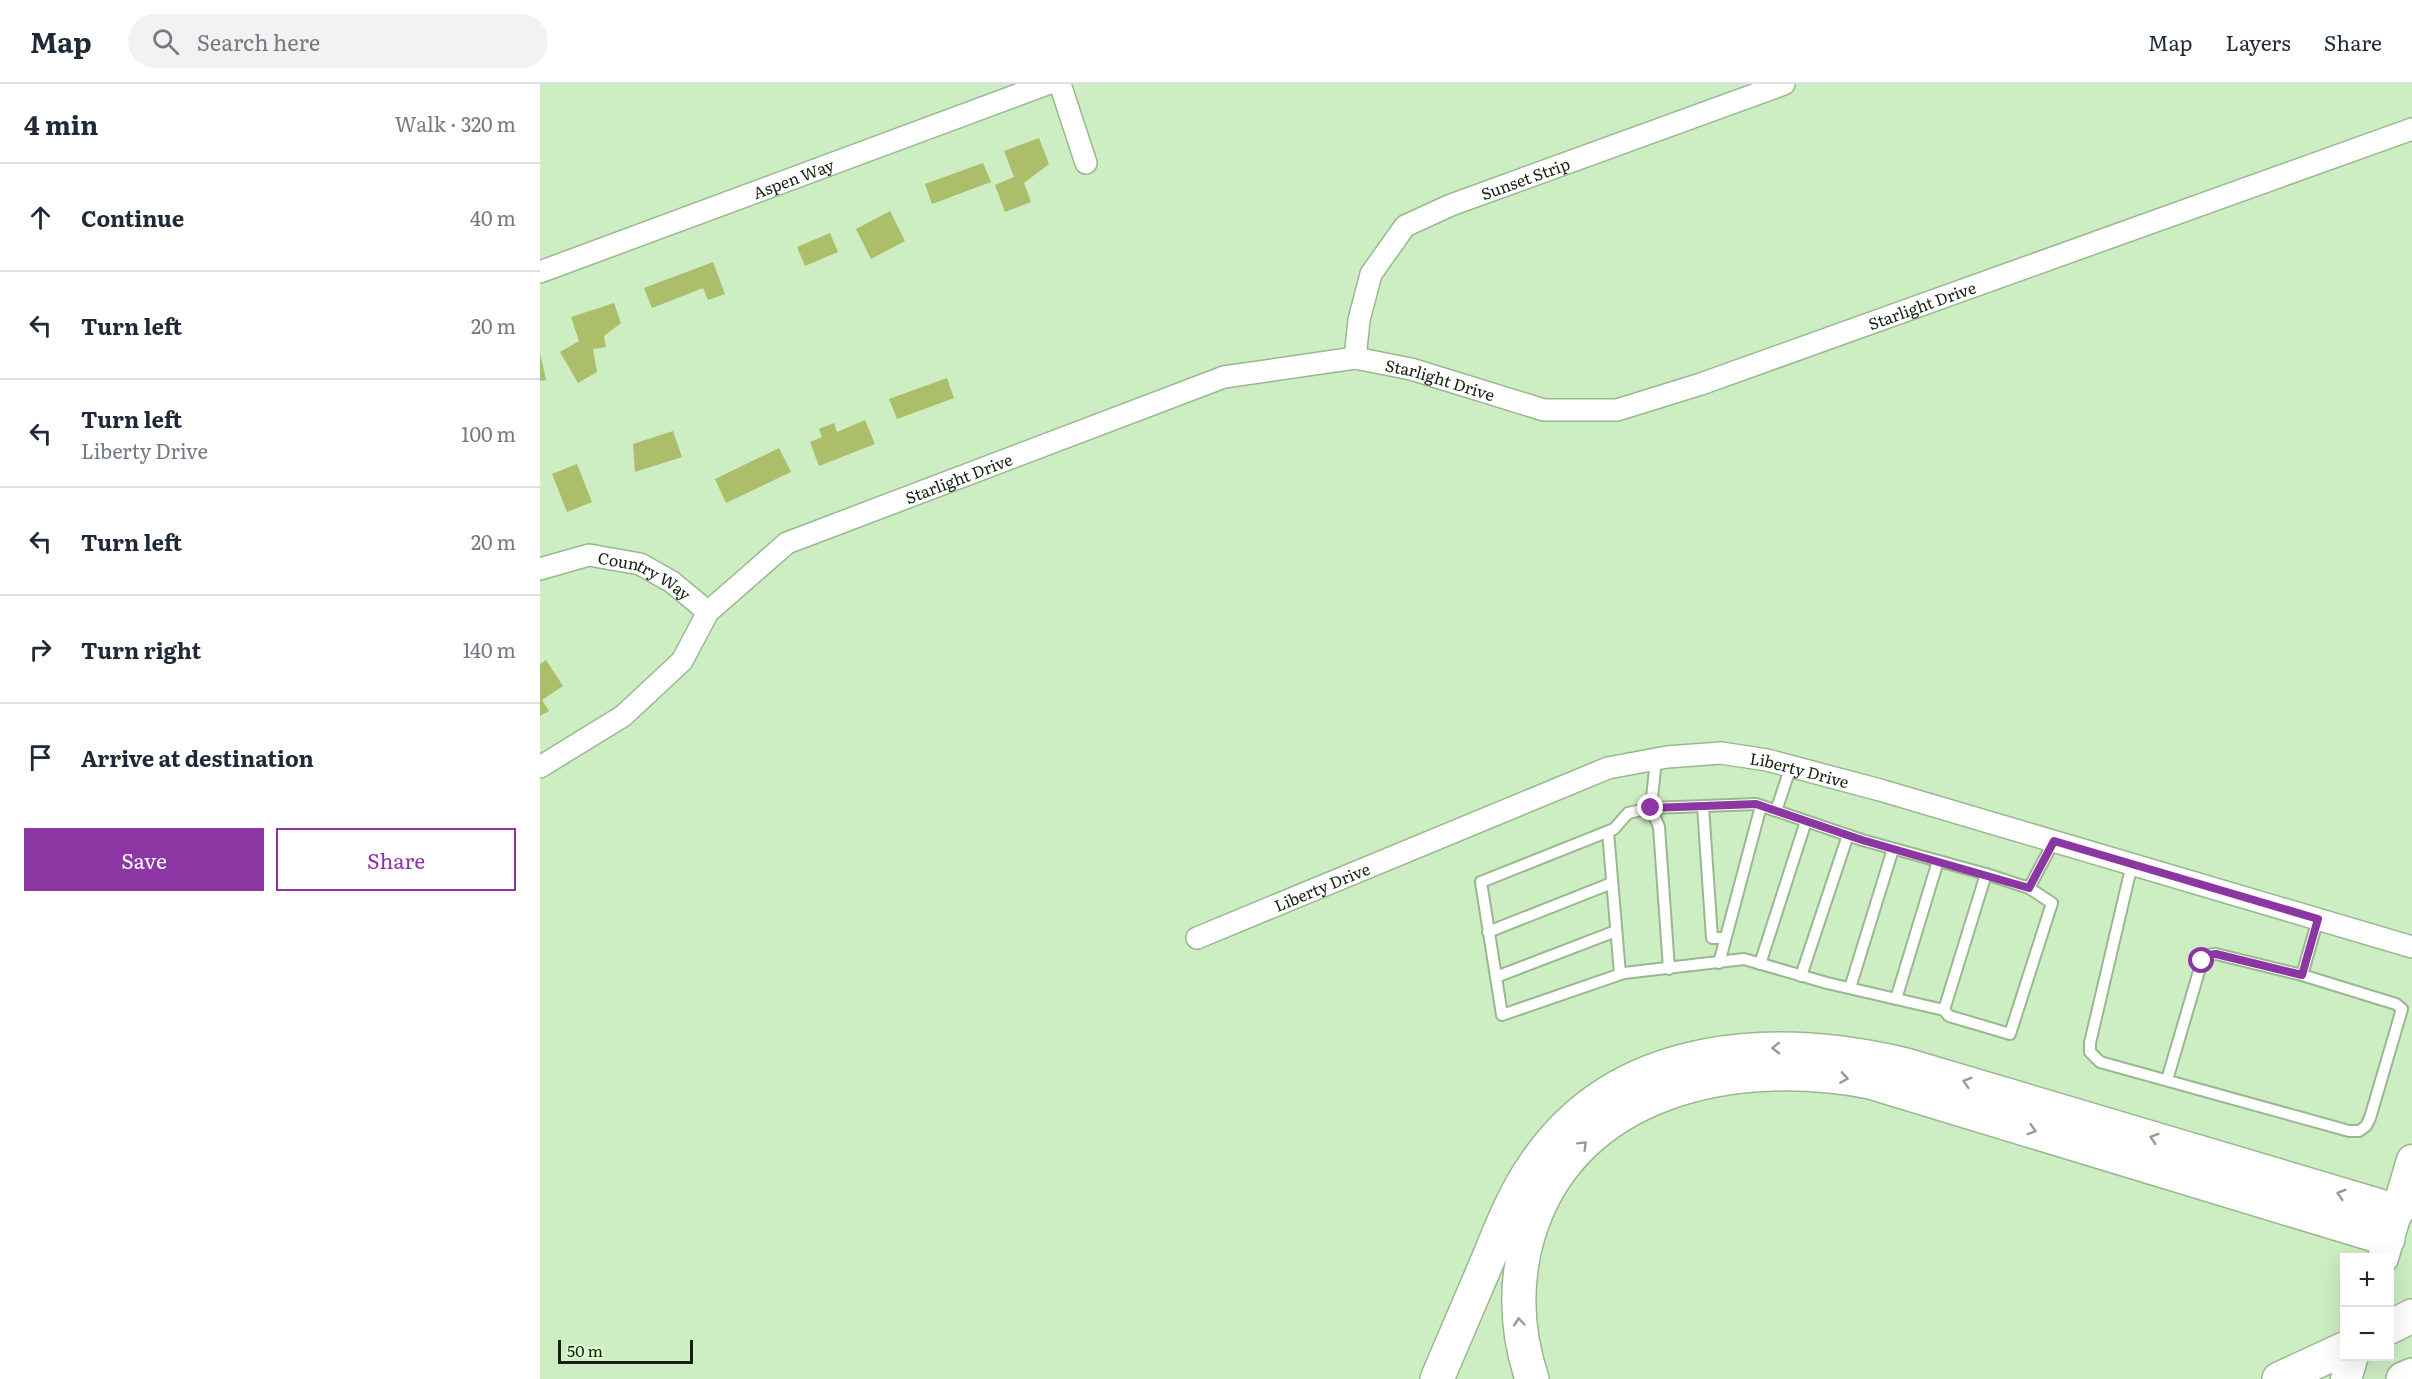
<!DOCTYPE html>
<meta charset="utf-8">
<style>
:root{--surface:#fff;--page:#f2f2f3;--text:#1f2937;--muted:#747a83;--line:#e0e1e3;--accent:#8c36a3}
body{margin:0;font-family:Literata,serif;background:var(--page);color:var(--text)}
.controls{position:absolute;right:18px;bottom:18px;display:grid;overflow:hidden;border-radius:0px;box-shadow:0 6px 24px #0002}
.controls button{width:54px;height:54px;display:grid;place-items:center;padding:0;border:0;border-bottom:2px solid var(--line);background:var(--surface);color:var(--text);font:30px sans-serif}
.scale{position:absolute;left:18px;bottom:15px;width:135px;box-sizing:border-box;padding-left:6px;border:3px solid #152011;border-top:0;font-size:16px;line-height:21px;white-space:nowrap;color:#152011;-webkit-text-stroke:4px #dafad0;paint-order:stroke}
.stop{position:absolute;width:18px;height:18px;margin:-14px;border:4px solid #8c36a3;border-radius:50%;background:#fff}
.stop.end{background:#8c36a3;border-color:#fff;box-shadow:0 2px 6px #0008}
.list{margin:0;padding:0;list-style:none}
h2{display:flex;justify-content:space-between;align-items:center;height:78px;margin:0;padding:0 24px;font-size:26px}
h2 small{font-size:20px;font-weight:400;color:var(--muted)}
.list li{display:grid;grid-template-columns:39px 1fr auto;gap:18px;align-items:center;box-sizing:border-box;height:108px;padding:0 24px;border-top:2px solid var(--line)}
.list b{display:block;font-size:22px;white-space:nowrap}
.list p{margin:0;font-size:20px;white-space:nowrap;color:var(--muted)}
.list em{font-size:20px;font-style:normal;color:var(--muted)}
.actions{display:flex;gap:12px;padding:18px 24px}
.actions a{flex:1;padding:14px 0;border:2px solid var(--accent);border-radius:0px;text-align:center;font-size:21px;color:var(--accent)}
.actions .main{background:var(--accent);color:#fff}
.icon{flex:none;width:33px;height:33px;fill:none;stroke:currentColor;stroke-width:2;stroke-linecap:round;stroke-linejoin:round}
.map{position:relative;flex:none;width:1872px;height:1295px;overflow:hidden}
header{display:flex;align-items:center;gap:36px;box-sizing:border-box;height:84px;padding:0 30px;background:var(--surface);border-bottom:2px solid var(--line)}
header strong{font-size:28px}
nav{display:flex;gap:33px;margin-inline-start:auto;font-size:21px}
.search{width:420px;height:54px;background:var(--page);display:flex;align-items:center;gap:15px;box-sizing:border-box;padding:0 21px;border-radius:33px;color:var(--muted);font-size:22px}
main{display:flex}
aside{flex:1;background:var(--surface)}
.map>svg:first-child{display:block}
</style>
<header>
<strong>Map</strong>
<div class="search"><svg class="icon" aria-label="search" viewBox="0 0 24 24"><circle cx="10" cy="10" r="6"/><path d="M15 15l6 6"/></svg>Search here</div>
<nav><a>Map</a><a>Layers</a><a>Share</a></nav>
</header>
<main>
<aside>
<h2>4 min<small>Walk · 320 m</small></h2>
<ul class="list">
<li><svg class="icon" aria-label="ahead" viewBox="0 0 24 24"><path d="M12 20V5M6 11l6-6 6 6"/></svg><div><b>Continue</b></div><em>40 m</em></li>
<li><svg class="icon" aria-label="left" viewBox="0 0 24 24"><path d="M17 20v-9H6M10 6l-5 5 5 5"/></svg><div><b>Turn left</b></div><em>20 m</em></li>
<li><svg class="icon" aria-label="left" viewBox="0 0 24 24"><path d="M17 20v-9H6M10 6l-5 5 5 5"/></svg><div><b>Turn left</b><p>Liberty Drive</p></div><em>100 m</em></li>
<li><svg class="icon" aria-label="left" viewBox="0 0 24 24"><path d="M17 20v-9H6M10 6l-5 5 5 5"/></svg><div><b>Turn left</b></div><em>20 m</em></li>
<li><svg class="icon" aria-label="right" viewBox="0 0 24 24"><path d="M7 20v-9h11M14 6l5 5-5 5"/></svg><div><b>Turn right</b></div><em>140 m</em></li>
<li><svg class="icon" aria-label="arrive" viewBox="0 0 24 24"><path d="M6 21V4h12l-3 4 3 4H6"/></svg><div><b>Arrive at destination</b></div></li>
</ul>
<div class="actions"><a class="main">Save</a><a>Share</a></div>
</aside>
<div class="map">
<svg width="1872" height="1295" viewBox="0 0 1872 1295">
<rect width="100%" height="100%" fill="#cdedc3"/>
<g fill="#adbe6a">
<path d="M499,54l10,26 -25,19 7,19 -26,10 -10,-27 19,-8 -10,-26z"/>
<path d="M443,79l8,19 -59,22 -7,-20z"/>
<path d="M350,127l15,30 -34,18 -15,-30z"/>
<path d="M290,149l8,19 -33,14 -8,-19z"/>
<path d="M173,178l12,32 -17,6 -5,-12 -51,20 -8,-20z"/>
<path d="M74,219l7,20 -17,13 2,11 -13,2 4,23 -19,11 -18,-31 19,-11 -8,-24z"/>
<path d="M0,269l6,27 -6,1z"/>
<path d="M407,294l7,20 -57,21 -8,-20z"/>
<path d="M325,336l10,24 -56,22 -9,-24 12,-5 -3,-8 15,-6 3,9z"/>
<path d="M133,347l9,26 -47,15 -2,-28z"/>
<path d="M239,364l12,24 -65,31 -11,-24z"/>
<path d="M37,380l15,38 -25,10 -15,-38z"/>
<path d="M6,576l17,26 -21,14 7,11 -9,5v-52z"/>
</g>
<g fill="none" stroke-linecap="round" stroke-linejoin="round">
<defs>
<g id="service">
<path d="M1116,675l-5,49 -23,5 -14,16 -133,53 21,133 122,-42 120,-14 83,24 117,27 42,-136 -124,-34 -106,-36 -105,4 8,19 10,142"/>
<path d="M1163,722l9,132h13"/>
<path d="M1236,727l15,-45"/>
<path d="M1068,748l12,142"/>
<path d="M1592,780l-42,179v9l10,10 249,69h10l7,-5 4,-8 32,-109 -6,-5 -94,-29"/>
<path d="M1446,790l43,14 25,-47"/>
<path d="M948,848l124,-49"/>
<path d="M1179,879l42,-157"/>
<path d="M1220,880l46,-143"/>
<path d="M1261,892l47,-141"/>
<path d="M956,893l120,-46"/>
<path d="M1310,904l43,-139"/>
<path d="M1356,915l42,-138"/>
<path d="M1404,926l5,6 61,18 42,-131 -23,-15"/>
<path d="M1627,996l35,-119 6,-6 8,-1 86,21 16,-56"/>
</g>
<g id="minor">
<path d="M520,0l26,79"/>
<path id="s1" d="M0,188l507,-188"/>
<path id="s2" d="M815,274l4,-38 12,-46 34,-48 46,-21 333,-121"/>
<path id="s3" d="M0,485l49,-14 51,9 32,18 36,30"/>
<path id="s4" d="M0,683l83,-51 59,-55 26,-49 79,-69 437,-166 131,-19 56,11 133,41h73l84,-26 711,-255"/>
<path id="s5" d="M657,854l411,-170 59,-11 54,-4 46,7 113,30 532,157"/>
</g>
<g id="secondary">
<path d="M1843,1174l29,-98"/>
<path d="M1806,1295l7,-23"/>
</g>
<g id="motorway">
<path d="M1850,1243l22,-11"/>
<path d="M897,1295c17,-39 33,-78 50,-117 14,-34 27,-68 48,-98 84,-124 240,-130 371,-99l491,146"/>
<path d="M992,1295c-16,-48 -18,-94 -4,-143 44,-148 208,-180 342,-154l518,157"/>
<path d="M1739,1295l65,-30"/>
<path d="M1863,1295l9,-4"/>
</g>
</defs>
<use href="#service" stroke="#9ab890" stroke-width="14"/>
<use href="#minor" stroke="#9ab890" stroke-width="24"/>
<use href="#secondary" stroke="#9ab890" stroke-width="33"/>
<use href="#motorway" stroke="#9ab890" stroke-width="36"/>
<use href="#service" stroke="#fff" stroke-width="10"/>
<use href="#minor" stroke="#fff" stroke-width="21"/>
<use href="#secondary" stroke="#fff" stroke-width="30"/>
<use href="#motorway" stroke="#fff" stroke-width="33"/>
</g>
<defs><path id="oneway-chevron" d="M-2-3.5L2.5 0L-2 3.5" fill="none" stroke-width="1.6" stroke-linecap="round" stroke-linejoin="round" transform="scale(1.5)"/></defs>
<g stroke="#969b94">
<use href="#oneway-chevron" transform="translate(1236 964) rotate(179)"/>
<use href="#oneway-chevron" transform="translate(1304 994) rotate(9)"/>
<use href="#oneway-chevron" transform="translate(1427 998) rotate(-163)"/>
<use href="#oneway-chevron" transform="translate(1492 1046) rotate(17)"/>
<use href="#oneway-chevron" transform="translate(1614 1054) rotate(-163)"/>
<use href="#oneway-chevron" transform="translate(1043 1061) rotate(-45)"/>
<use href="#oneway-chevron" transform="translate(1801 1110) rotate(-163)"/>
<use href="#oneway-chevron" transform="translate(979 1238) rotate(-95)"/>
</g>
<g fill="none" stroke-linecap="round" stroke-linejoin="round">
<path stroke="#8c36a3" stroke-width="8" d="M1111,724l105,-4 106,36 167,48 25,-47 264,78 -16,56 -86,-21 -8,1 -6,6"/>
</g>
<g text-anchor="middle" dominant-baseline="central" stroke-width="4.5" stroke-linejoin="round" paint-order="stroke">
<g font-size="16" fill="#152011" stroke="#dafad0">
<text stroke="none"><textPath href="#s1" startOffset="270">Aspen Way</textPath></text>
<text stroke="none"><textPath href="#s2" startOffset="274">Sunset Strip</textPath></text>
<text stroke="none"><textPath href="#s4" startOffset="1530">Starlight Drive</textPath></text>
<text stroke="none"><textPath href="#s4" startOffset="1026">Starlight Drive</textPath></text>
<text stroke="none"><textPath href="#s4" startOffset="522">Starlight Drive</textPath></text>
<text stroke="none"><textPath href="#s3" startOffset="111">Country Way</textPath></text>
<text stroke="none"><textPath href="#s5" startOffset="639">Liberty Drive</textPath></text>
<text stroke="none"><textPath href="#s5" startOffset="135">Liberty Drive</textPath></text>
</g>
</g>
</svg>
<div class="controls">
<button>+</button>
<button>−</button>
</div>
<div class="scale">50 m</div>
<div class="stop" style="left:1662px;top:877px"></div>
<div class="stop end" style="left:1111px;top:724px"></div>
</div>
</main>
